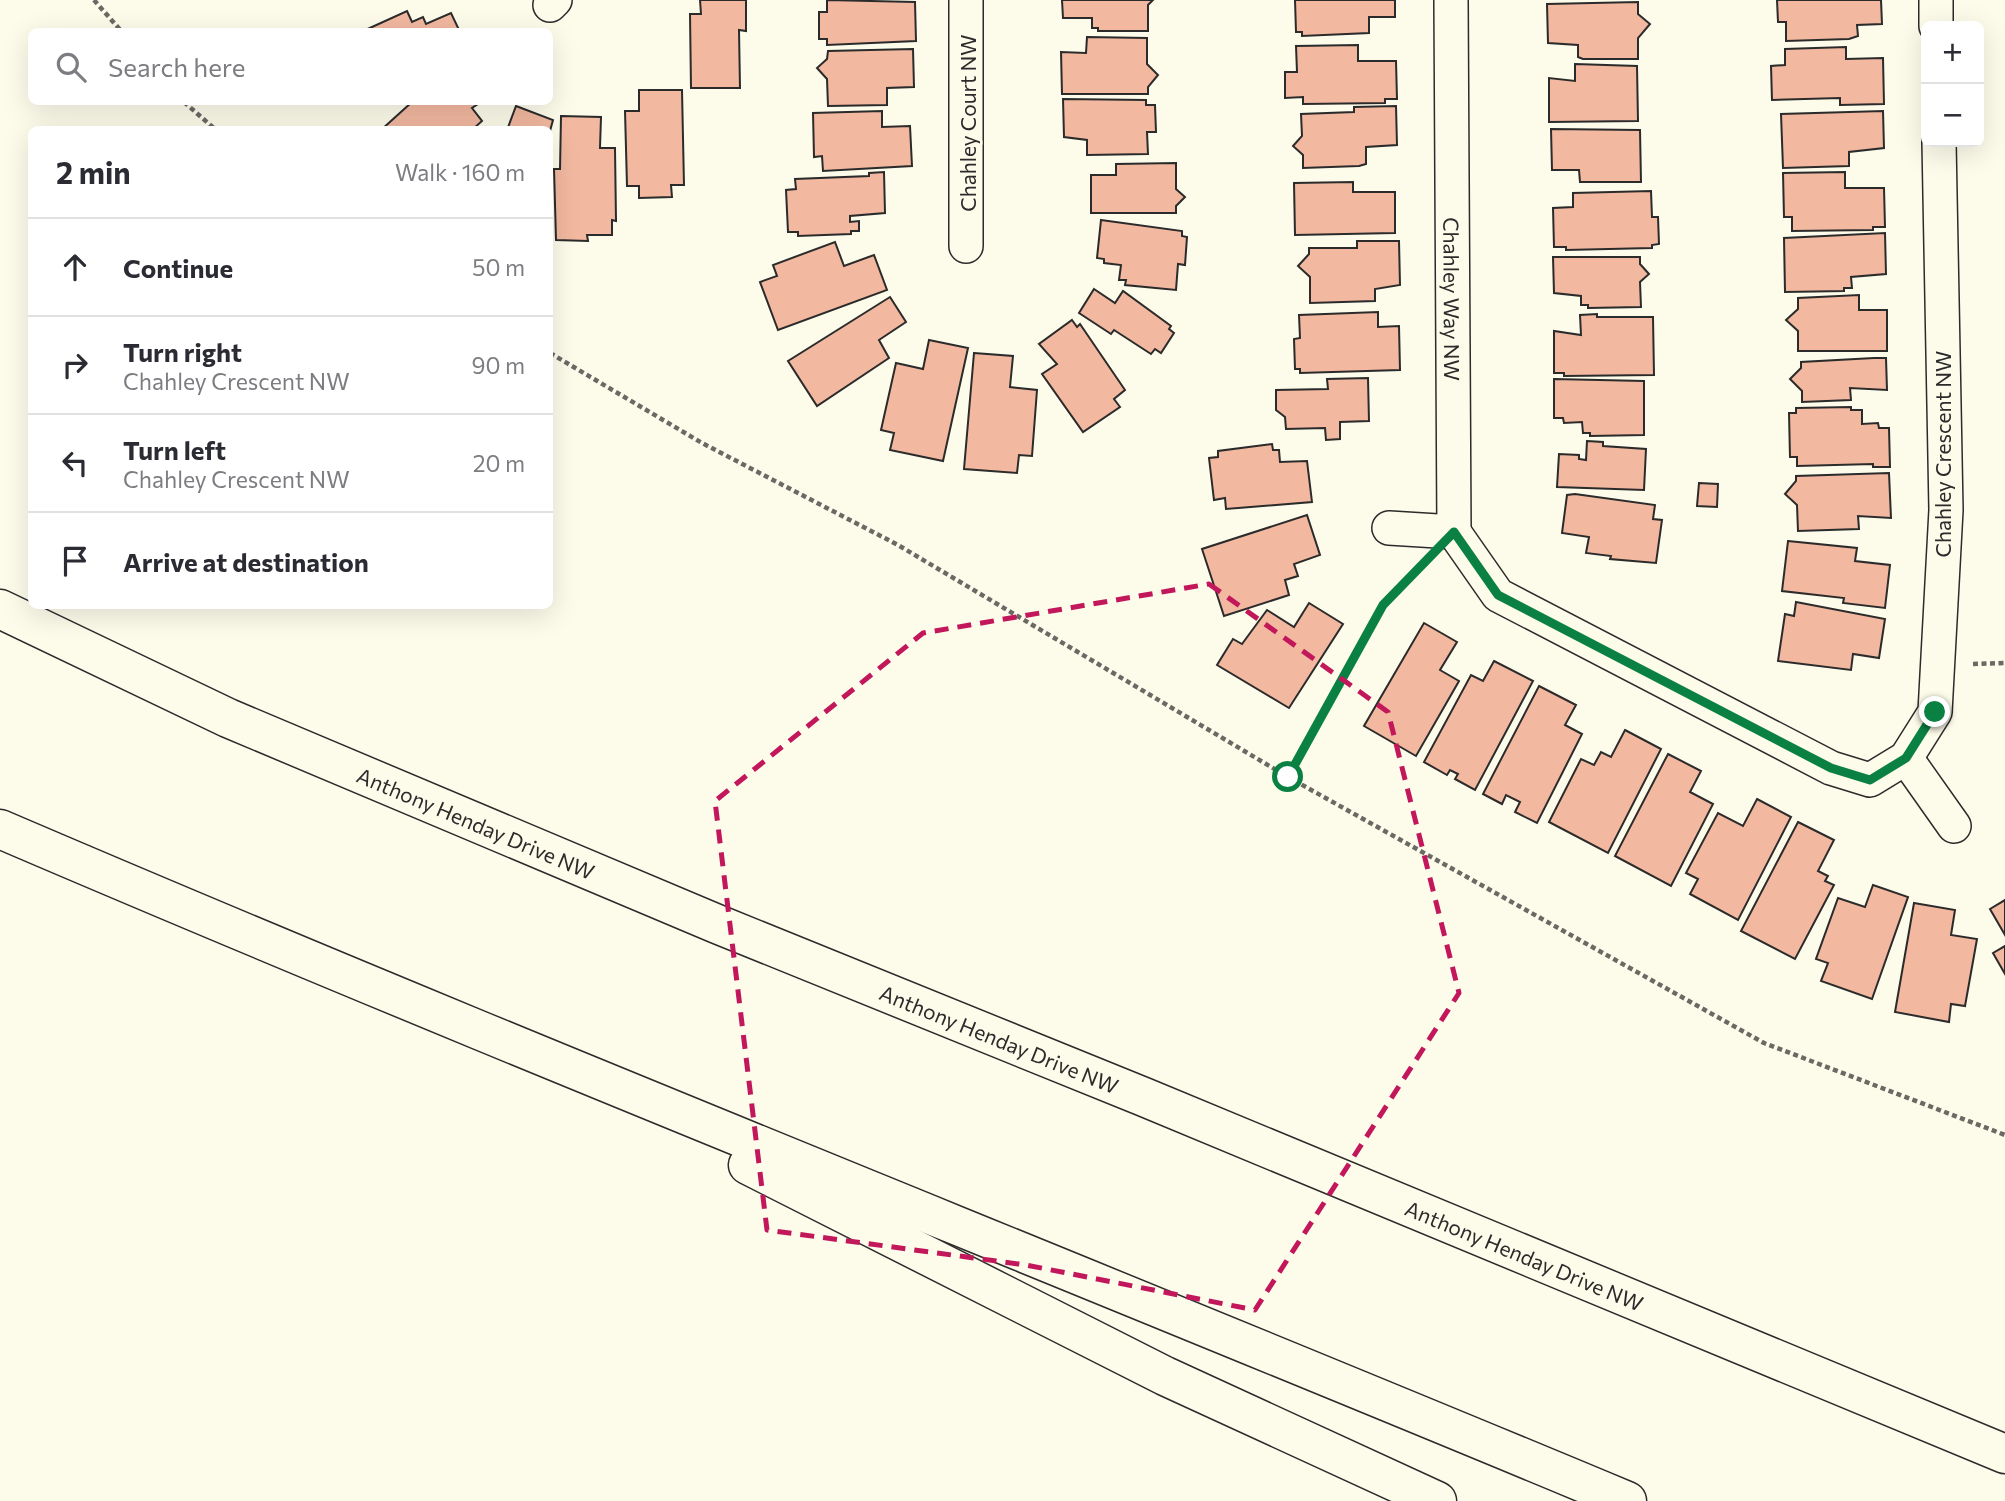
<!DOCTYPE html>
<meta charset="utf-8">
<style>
:root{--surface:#fff;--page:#f2f2f3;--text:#2b2b33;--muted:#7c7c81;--line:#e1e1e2}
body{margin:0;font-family:Commissioner,sans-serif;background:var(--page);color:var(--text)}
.controls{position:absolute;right:21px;top:21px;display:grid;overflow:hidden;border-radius:10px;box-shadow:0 7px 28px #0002}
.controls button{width:63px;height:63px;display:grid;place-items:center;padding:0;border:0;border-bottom:2px solid var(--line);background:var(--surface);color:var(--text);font:35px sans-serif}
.stop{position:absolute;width:21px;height:21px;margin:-16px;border:5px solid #0b8043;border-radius:50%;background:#fff}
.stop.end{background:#0b8043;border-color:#fff;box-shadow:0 2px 7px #0008}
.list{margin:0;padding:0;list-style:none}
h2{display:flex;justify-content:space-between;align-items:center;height:91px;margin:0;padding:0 28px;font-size:30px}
h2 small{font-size:23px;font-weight:400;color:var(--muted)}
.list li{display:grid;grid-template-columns:46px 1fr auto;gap:21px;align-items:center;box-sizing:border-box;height:98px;padding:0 28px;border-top:2px solid var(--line)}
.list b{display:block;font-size:26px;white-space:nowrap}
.list p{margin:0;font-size:23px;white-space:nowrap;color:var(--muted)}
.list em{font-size:23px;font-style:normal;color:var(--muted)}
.icon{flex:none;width:38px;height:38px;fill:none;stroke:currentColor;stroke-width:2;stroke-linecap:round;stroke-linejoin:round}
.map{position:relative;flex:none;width:2005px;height:1501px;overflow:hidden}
.search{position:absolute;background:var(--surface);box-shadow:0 7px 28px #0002;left:28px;top:28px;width:525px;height:77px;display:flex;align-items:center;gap:18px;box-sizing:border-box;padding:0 24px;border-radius:10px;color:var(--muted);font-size:26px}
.panel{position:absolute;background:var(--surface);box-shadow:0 7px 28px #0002;left:28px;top:126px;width:525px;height:483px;border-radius:10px}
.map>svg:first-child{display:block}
</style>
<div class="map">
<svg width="2005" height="1501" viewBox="0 0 2005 1501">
<rect width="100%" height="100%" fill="#fdfbea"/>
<g fill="#f2b8a0" stroke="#2b2b2b" stroke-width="2">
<path d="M700,0h46v31l-7,-1 1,58h-49l-1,-74h11z"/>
<path d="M827,0l88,2 1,39 -89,4v-6h-8v-27h8z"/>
<path d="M1062,0h91l-5,5v26h-50v-3h-6v-10h-29z"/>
<path d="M1295,0h100v17h-26v16l-67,3v-4h-6z"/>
<path d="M1777,0h104l1,24 -25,1 1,11 -9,3 -63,2v-19h-8z"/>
<path d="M1638,2v12l12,10 -12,14v21h-55l-5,-2v-12l-30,-2 -1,-39z"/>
<path d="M407,11l5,11 11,-5 3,7 25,-11 9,19h-99z"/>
<path d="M1087,37l60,1v26l11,11 -10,12v7h-86l-1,-42 25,1z"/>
<path d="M1358,45v16h38l1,38h-12v4l-82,1v-7l-18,1v-26h12l-1,-26z"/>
<path d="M1846,47v12l37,-1 1,46 -44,1v-7l-68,2 -1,-34 14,-1v-16z"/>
<path d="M913,49l1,38 -27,1v17l-59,1 -1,-27 -10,-11 10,-9 1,-8z"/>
<path d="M1575,64l62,2 1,55 -89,1v-44l26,3z"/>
<path d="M639,90h43l2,95h-13l1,12 -33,1v-12h-12l-2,-75h14z"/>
<path d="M1063,99l83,1v5h9l1,27h-9l1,22 -61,1v-15l-23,-3z"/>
<path d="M412,102h69l-9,6 10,13 -10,9h-91z"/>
<path d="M516,106l37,14 -3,11 -43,-1z"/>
<path d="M1396,106l1,39 -31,2v17l-7,2 -56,2v-13l-10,-9 9,-10 -1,-22 53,-2v-5z"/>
<path d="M882,111v16l28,-1 2,40 -89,5 -1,-15 -8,1 -1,-44z"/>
<path d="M1883,111l1,37 -35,4v14l-66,2 -2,-54z"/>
<path d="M561,116l40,1 -1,31h15l1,73 -4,-1v15h-25l1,6 -32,-1 -2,-71h6z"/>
<path d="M1551,129l89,1 1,52h-61l-1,-12h-27z"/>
<path d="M1176,163v26l9,8 -9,9v7h-85v-38h25v-11z"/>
<path d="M884,172l1,41 -35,3v6l9,-1v10h-8v3l-53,2v-4h-10l-2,-42 10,-1 -1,-10 74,-3v-3z"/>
<path d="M1845,172v16h39l1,39h-12v3l-81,1v-14h-8l-1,-44z"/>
<path d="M1353,182v10h42v41l-100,2 -1,-52z"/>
<path d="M1651,191l1,26h6l1,27 -7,1v3l-86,2v-3h-12l-1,-39 20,-1v-14z"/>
<path d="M1101,220l81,11v5l5,1 -2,28 -7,-1 -2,26 -51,-5 1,-5h-7l2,-15 -17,-2v-4l-7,-1z"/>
<path d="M1885,233l1,41 -35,3 1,11h-8v3l-59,1 -1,-54z"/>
<path d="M1357,241h42l1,44 -25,4v12l-65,2v-26l-12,-11 11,-12v-6h48z"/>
<path d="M835,242l9,24 30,-11 13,35 -109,40 -18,-48 17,-6 -4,-11z"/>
<path d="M1553,257h87v7l9,10 -9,8 1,25 -53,1v-3h-7v-9l-27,-3z"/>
<path d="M1094,289l21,14 8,-12 48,35 -2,3 5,4 -13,20 -6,-4 -4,5 -37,-24 -3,4 -32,-21z"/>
<path d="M1859,295v15h28v41h-89v-20l-12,-11 12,-11v-11z"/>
<path d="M890,297l16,25 -27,18 10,18 -72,48 -29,-45z"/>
<path d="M1378,312v15l21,-1 1,44 -100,3v-4h-5l-1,-30 6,-1 -1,-23z"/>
<path d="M1597,314v3h56l1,58 -90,1v-3h-10v-42l27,4 -1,-20z"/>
<path d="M1072,320l5,7 3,-3 45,66 -11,9 6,8 -37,25 -41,-58 15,-10 -18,-20z"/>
<path d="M929,340l39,8 -25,113 -53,-11 4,-17 -13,-3 15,-67 27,6z"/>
<path d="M974,353l39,3 -3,31 27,3 -5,66 -13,-1 -2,18 -53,-4z"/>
<path d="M1874,358h12l1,32 -37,-2 1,12 -49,2v-11l-12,-12 11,-11v-6z"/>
<path d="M1368,378l1,43 -29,1v17l-14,1 -1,-12 -39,1 -1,-12 -9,-7v-20l52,-1 -1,-10z"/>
<path d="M1554,379l90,2v54l-54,1v-3h-7l-1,-11 -18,1 -1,-5h-9z"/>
<path d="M1851,407v3h11v14l16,-1 1,5h10l1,39h-17v-3l-76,2v-9h-7l-1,-44h7v-5z"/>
<path d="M1587,441l16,1v4l43,3 -2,41 -87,-3 2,-33 20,1v4l7,1z"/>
<path d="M1272,444l1,6h6l1,12 27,-1 5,41 -86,7 -1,-11 -11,2 -5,-42 9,-1v-6z"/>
<path d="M1889,473l2,45 -33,-2 1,13 -61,2 -1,-26 -12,-11 11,-13v-5z"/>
<path d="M1699,483l19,1 -1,23 -20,-1z"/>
<path d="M1575,494l80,11 -2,14 9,1 -6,43 -46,-4 1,-3 -25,-3 3,-16 -27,-4 5,-38z"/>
<path d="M1307,515l13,40 -26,9 4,12 -13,4 4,15 -65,21 -22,-67z"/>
<path d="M1788,541l69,7 -2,13 35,4 -5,43 -42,-5 1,-5 -62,-7z"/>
<path d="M1796,602l89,17 -6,39 -26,-4 -2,16 -73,-9 7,-47 9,2z"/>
<path d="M1309,603l34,21 -54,84 -72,-43 16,-26 9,5 25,-34 27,17z"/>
<path d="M1424,623l33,19 -17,28 19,11 -43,75 -52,-30z"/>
<path d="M1494,661l39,20 -58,109 -20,-11 3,-5 -8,-4 -3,5 -23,-13 47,-87 12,6z"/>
<path d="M1539,686l37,19 -11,20 17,9 -45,89 -22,-11 5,-10 -14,-7 -4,9 -19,-10z"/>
<path d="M1625,730l36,19 -53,104 -59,-31 32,-63 13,6 7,-13 10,5z"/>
<path d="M1668,754l33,17 -11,21 23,12 -42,82 -56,-30z"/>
<path d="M1757,799l34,18 -53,103 -48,-26 8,-15 -12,-6 32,-60 25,13z"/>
<path d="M1798,822l36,18 -16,31 10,5 -3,5 9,4 -39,74 -54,-28z"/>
<path d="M1873,885l35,12 -36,102 -51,-18 7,-18 -12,-4 22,-61 27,9z"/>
<path d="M2005,900v35l-15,-26z"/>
<path d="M1914,903l41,7 -4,25 26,4 -12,67 -14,-2 -2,18 -54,-10z"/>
<path d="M2005,946v28l-12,-21z"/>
</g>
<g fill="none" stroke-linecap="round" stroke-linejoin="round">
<defs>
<g id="street">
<path d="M966,0v246"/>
<path id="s1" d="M1451,0l3,532"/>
<path d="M1936,0v26"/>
<path d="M550,5l5,-5"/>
<path d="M1389,528l65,4"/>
<path d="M1454,532l44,63 333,173 39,12 36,-22 29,-46 11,-202 -7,-368"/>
<path d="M1906,758l48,68"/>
</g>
<g id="highway">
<path id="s2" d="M0,609l228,109 489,206 427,173 861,357"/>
<path d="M0,829c539,231 1086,446 1627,672"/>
<path d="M748,1165l417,211 272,125"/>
</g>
</defs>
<use href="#street" stroke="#2b2b2b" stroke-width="36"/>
<use href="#highway" stroke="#2b2b2b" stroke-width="41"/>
<g stroke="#6a6964" stroke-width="4.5" stroke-dasharray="5 3.5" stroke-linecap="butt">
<path d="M94,0l28,32"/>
<path d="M184,102l32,28"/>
<path d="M550,353l152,90 196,102 390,232 476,266 241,92"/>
<path d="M1973,664l32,-1"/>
<path d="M1288,777l95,-172 39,-40"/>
</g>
<use href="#street" stroke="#fdfbea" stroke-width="33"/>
<use href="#highway" stroke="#fdfbea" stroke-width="38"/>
</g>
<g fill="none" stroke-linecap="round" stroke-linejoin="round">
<path stroke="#0b8043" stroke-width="9" d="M1288,777l95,-172 71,-73 44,63 333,173 39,12 36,-22 29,-46"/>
</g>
<path fill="none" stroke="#c2185b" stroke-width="5" stroke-dasharray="14 9" stroke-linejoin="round" d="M1209,584l179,128 71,281 -204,317 -229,-45 -259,-35 -52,-429 208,-168z"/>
<g text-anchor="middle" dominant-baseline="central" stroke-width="5" stroke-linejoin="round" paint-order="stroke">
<g font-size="21" fill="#2b2b2b" stroke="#fdfbea">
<text transform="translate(967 123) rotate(-90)">Chahley Court NW</text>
<text stroke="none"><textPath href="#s1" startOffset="299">Chahley Way NW</textPath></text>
<text transform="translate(1942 454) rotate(-90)">Chahley Crescent NW</text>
<text stroke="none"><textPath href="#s2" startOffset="522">Anthony Henday Drive NW</textPath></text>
<text stroke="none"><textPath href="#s2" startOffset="1088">Anthony Henday Drive NW</textPath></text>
<text stroke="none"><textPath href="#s2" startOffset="1656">Anthony Henday Drive NW</textPath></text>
</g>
</g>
</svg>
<div class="controls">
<button>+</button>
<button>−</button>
</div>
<div class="stop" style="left:1288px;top:777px"></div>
<div class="stop end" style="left:1935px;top:712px"></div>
<div class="search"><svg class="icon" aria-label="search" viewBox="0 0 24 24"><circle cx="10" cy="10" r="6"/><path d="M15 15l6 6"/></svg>Search here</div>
<section class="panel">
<h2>2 min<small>Walk · 160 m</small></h2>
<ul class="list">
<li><svg class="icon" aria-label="ahead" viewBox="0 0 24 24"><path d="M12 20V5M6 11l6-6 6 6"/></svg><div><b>Continue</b></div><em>50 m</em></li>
<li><svg class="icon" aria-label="right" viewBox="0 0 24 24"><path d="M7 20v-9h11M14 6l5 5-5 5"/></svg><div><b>Turn right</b><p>Chahley Crescent NW</p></div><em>90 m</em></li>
<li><svg class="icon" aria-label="left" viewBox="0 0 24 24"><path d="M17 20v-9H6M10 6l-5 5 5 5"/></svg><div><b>Turn left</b><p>Chahley Crescent NW</p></div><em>20 m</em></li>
<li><svg class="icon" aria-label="arrive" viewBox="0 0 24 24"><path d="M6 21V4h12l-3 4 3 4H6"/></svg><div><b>Arrive at destination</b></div></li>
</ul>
</section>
</div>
